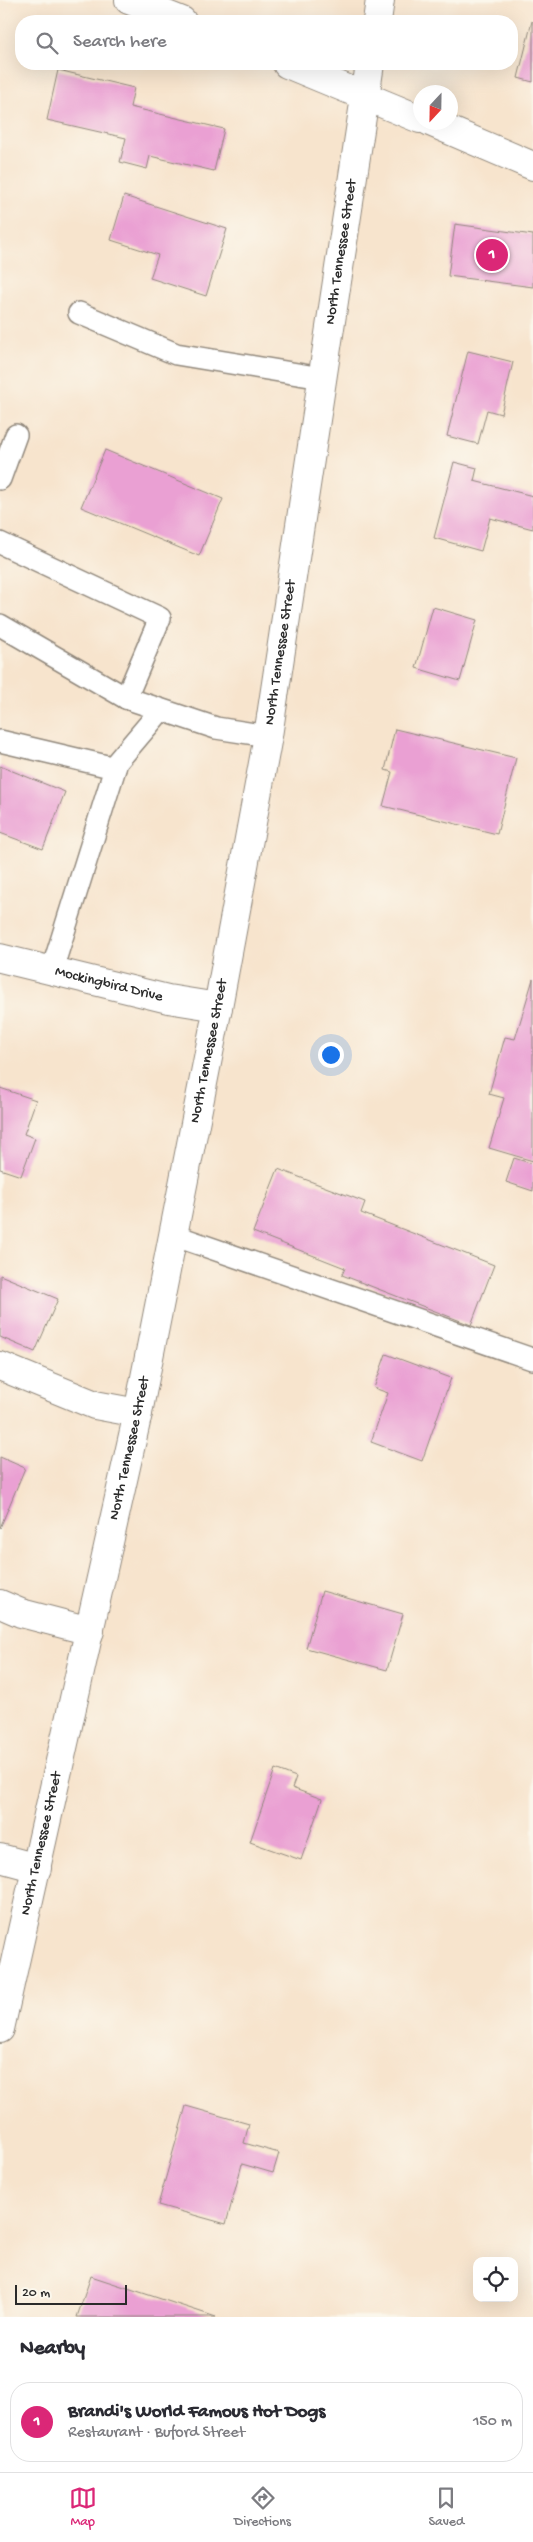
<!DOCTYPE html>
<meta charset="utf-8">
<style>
:root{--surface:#fff;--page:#f7f7f7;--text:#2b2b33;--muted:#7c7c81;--line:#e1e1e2;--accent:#db2777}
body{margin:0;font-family:"Gochi Hand",sans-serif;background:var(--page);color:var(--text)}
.controls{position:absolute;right:15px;bottom:15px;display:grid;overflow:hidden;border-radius:10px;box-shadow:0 5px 20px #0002}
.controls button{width:45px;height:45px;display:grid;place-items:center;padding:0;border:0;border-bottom:1px solid var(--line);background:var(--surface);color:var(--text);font:25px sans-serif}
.compass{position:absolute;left:413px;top:85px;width:45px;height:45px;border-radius:50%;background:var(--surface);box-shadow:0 5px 20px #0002;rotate:202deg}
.scale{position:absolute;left:15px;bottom:12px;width:112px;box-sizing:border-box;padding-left:5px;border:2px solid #2b2b2b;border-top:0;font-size:14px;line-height:18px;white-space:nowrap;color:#2b2b2b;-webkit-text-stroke:4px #fbf7ec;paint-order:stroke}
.you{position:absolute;left:330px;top:1054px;width:18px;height:18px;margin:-12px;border:4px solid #fff;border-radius:50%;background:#1a73e8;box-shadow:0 0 0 8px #1a73e833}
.badge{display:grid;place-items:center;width:32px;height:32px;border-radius:50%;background:var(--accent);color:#fff;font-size:16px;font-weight:700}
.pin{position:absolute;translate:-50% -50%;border:2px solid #fff;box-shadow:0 1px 5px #0006}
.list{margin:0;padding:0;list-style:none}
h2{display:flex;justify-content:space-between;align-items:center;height:65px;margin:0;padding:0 20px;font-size:21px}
h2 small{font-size:16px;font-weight:400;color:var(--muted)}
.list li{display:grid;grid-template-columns:32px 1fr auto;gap:15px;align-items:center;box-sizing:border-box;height:80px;margin:0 10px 10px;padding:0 10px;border:1px solid var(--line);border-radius:20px}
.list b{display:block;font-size:19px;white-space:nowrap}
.list p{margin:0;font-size:16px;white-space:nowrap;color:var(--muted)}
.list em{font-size:16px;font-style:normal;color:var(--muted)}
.icon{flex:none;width:28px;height:28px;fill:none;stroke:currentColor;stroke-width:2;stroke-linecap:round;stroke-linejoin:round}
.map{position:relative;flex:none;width:533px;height:2317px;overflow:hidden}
.search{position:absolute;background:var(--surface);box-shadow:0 5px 20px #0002;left:15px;right:15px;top:15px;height:55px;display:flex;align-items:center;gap:12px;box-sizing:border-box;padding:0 18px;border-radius:20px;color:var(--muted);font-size:19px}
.sheet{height:155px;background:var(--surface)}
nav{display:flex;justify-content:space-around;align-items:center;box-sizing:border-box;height:70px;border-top:1px solid var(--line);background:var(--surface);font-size:14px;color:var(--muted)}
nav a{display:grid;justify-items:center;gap:2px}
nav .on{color:var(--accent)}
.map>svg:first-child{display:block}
</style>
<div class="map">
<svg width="533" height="2317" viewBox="0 0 533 2317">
<rect width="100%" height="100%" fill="#fbf7ec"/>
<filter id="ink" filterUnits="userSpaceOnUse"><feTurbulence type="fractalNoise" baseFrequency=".02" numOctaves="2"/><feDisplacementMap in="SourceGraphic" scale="10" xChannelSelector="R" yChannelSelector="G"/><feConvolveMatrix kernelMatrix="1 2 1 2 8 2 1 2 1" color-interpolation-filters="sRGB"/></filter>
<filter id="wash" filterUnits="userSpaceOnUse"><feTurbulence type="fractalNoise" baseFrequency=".0096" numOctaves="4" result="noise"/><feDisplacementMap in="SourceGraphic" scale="20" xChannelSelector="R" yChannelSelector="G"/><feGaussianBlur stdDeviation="1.12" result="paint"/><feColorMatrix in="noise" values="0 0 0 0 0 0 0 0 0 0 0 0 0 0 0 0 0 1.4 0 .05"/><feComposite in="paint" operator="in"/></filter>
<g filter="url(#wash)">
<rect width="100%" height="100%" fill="#f7e4cd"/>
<g id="blocks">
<g fill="#eaa0d3">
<path d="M532,21l1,1v60l-15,-4z"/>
<path d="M58,70l76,18 -4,19 94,22 -10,42 -64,-15 -3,13 -27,-7 6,-24 -79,-18z"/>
<path d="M124,196l103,33 -21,67 -56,-18 8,-23 -47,-15z"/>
<path d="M455,224l78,11v52l-85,-11z"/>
<path d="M468,351l45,11 -12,52 -14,-4 -9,34 -31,-8z"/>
<path d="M105,450l118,49 -24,57 -118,-49z"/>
<path d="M454,462l23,6 -3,13 59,15v33l-43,-11 -9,33 -47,-13z"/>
<path d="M433,607l44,13 -17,61 -44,-13z"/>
<path d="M395,729l121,29 -19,76 -114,-28 9,-34 -7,-2z"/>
<path d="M0,766l65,26 -22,57 -43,-16z"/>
<path d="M533,979v182l-44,-13 15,-50 -15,-4 16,-57 10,2z"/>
<path d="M0,1088l36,12 -12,34 11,4 -14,38 -21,-7z"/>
<path d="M514,1158l19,6v27l-27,-9z"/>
<path d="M278,1169l87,33 -4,11 133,52 -23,60 -129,-50 3,-7 -92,-36z"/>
<path d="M0,1275l58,24 -23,53 -35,-15z"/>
<path d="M386,1354l65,24 -29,83 -51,-19 17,-49 -14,-5z"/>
<path d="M0,1457l25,11 -25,60z"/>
<path d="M322,1591l81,23 -16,56 -81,-22z"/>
<path d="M275,1769l21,8 -4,11 30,11 -21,61 -51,-18z"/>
<path d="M186,2106l63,18 -5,19 35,10 -6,20 -31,-9 -16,60 -68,-19z"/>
<path d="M91,2276l125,41h-139z"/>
</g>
</g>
</g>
<g filter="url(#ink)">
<use href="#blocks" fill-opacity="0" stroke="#91887c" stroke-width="1"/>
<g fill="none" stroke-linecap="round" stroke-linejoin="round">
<defs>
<g id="lane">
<path d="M79,313l97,41 146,24"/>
<path d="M0,479l16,-44"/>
<path d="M0,543l160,75 -34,80"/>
<path d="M0,625l126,73 90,30 52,8"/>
<path d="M0,741l115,27"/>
<path d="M52,970l65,-208 44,-52"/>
<path d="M173,1235l359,124"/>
</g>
<g id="street">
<path d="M129,0l53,21"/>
<path d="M287,64l133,55"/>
<path d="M430,122l103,44"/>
<path d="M0,1366l95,39 43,8"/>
<path d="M0,1604l21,9 69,18"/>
<path d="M0,1858l37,10"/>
</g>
<g id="secondary">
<path d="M377,21l3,-21"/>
<path id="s1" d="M0,958l168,41 50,8"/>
<path id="s2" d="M0,2029l138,-616 80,-406 50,-271 102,-672"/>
</g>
</defs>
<use href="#lane" stroke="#91887c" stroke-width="24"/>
<use href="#street" stroke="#91887c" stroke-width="30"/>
<use href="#secondary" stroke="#91887c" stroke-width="30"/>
<use href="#lane" stroke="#fff" stroke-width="21"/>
<use href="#street" stroke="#fff" stroke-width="28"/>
<use href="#secondary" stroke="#fff" stroke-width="28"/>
</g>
</g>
<g text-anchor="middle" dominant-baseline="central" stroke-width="4" stroke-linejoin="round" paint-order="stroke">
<g font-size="15" fill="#2b2b2b" stroke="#fbf7ec">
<text stroke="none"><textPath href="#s2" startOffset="1810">North Tennessee Street</textPath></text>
<text stroke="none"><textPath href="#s2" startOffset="1405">North Tennessee Street</textPath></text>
<text stroke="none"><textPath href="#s1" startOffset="112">Mockingbird Drive</textPath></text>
<text stroke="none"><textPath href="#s2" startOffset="1000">North Tennessee Street</textPath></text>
<text stroke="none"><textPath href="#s2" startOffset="595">North Tennessee Street</textPath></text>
<text stroke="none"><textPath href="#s2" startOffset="190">North Tennessee Street</textPath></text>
</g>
</g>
</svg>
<div class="controls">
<button><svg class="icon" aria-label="locate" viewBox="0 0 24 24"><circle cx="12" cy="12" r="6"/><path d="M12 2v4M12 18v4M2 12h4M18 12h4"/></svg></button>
</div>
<svg class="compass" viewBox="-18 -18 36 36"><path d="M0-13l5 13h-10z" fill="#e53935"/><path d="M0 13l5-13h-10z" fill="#7c7c81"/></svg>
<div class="scale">20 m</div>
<div class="you"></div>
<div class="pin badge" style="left:492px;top:255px">1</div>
<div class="search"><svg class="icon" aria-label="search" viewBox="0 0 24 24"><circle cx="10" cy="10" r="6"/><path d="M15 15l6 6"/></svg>Search here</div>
</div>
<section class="sheet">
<h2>Nearby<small></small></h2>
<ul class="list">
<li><span class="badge">1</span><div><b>Brandi's World Famous Hot Dogs</b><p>Restaurant · Buford Street</p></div><em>150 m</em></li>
</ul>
</section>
<nav>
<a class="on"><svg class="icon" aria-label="map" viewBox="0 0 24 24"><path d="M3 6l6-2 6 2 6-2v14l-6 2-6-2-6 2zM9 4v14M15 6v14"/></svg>Map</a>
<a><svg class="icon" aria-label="directions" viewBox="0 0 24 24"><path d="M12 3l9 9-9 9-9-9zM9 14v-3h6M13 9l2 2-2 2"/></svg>Directions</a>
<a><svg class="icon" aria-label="saved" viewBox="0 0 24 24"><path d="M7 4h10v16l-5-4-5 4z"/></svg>Saved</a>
</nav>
